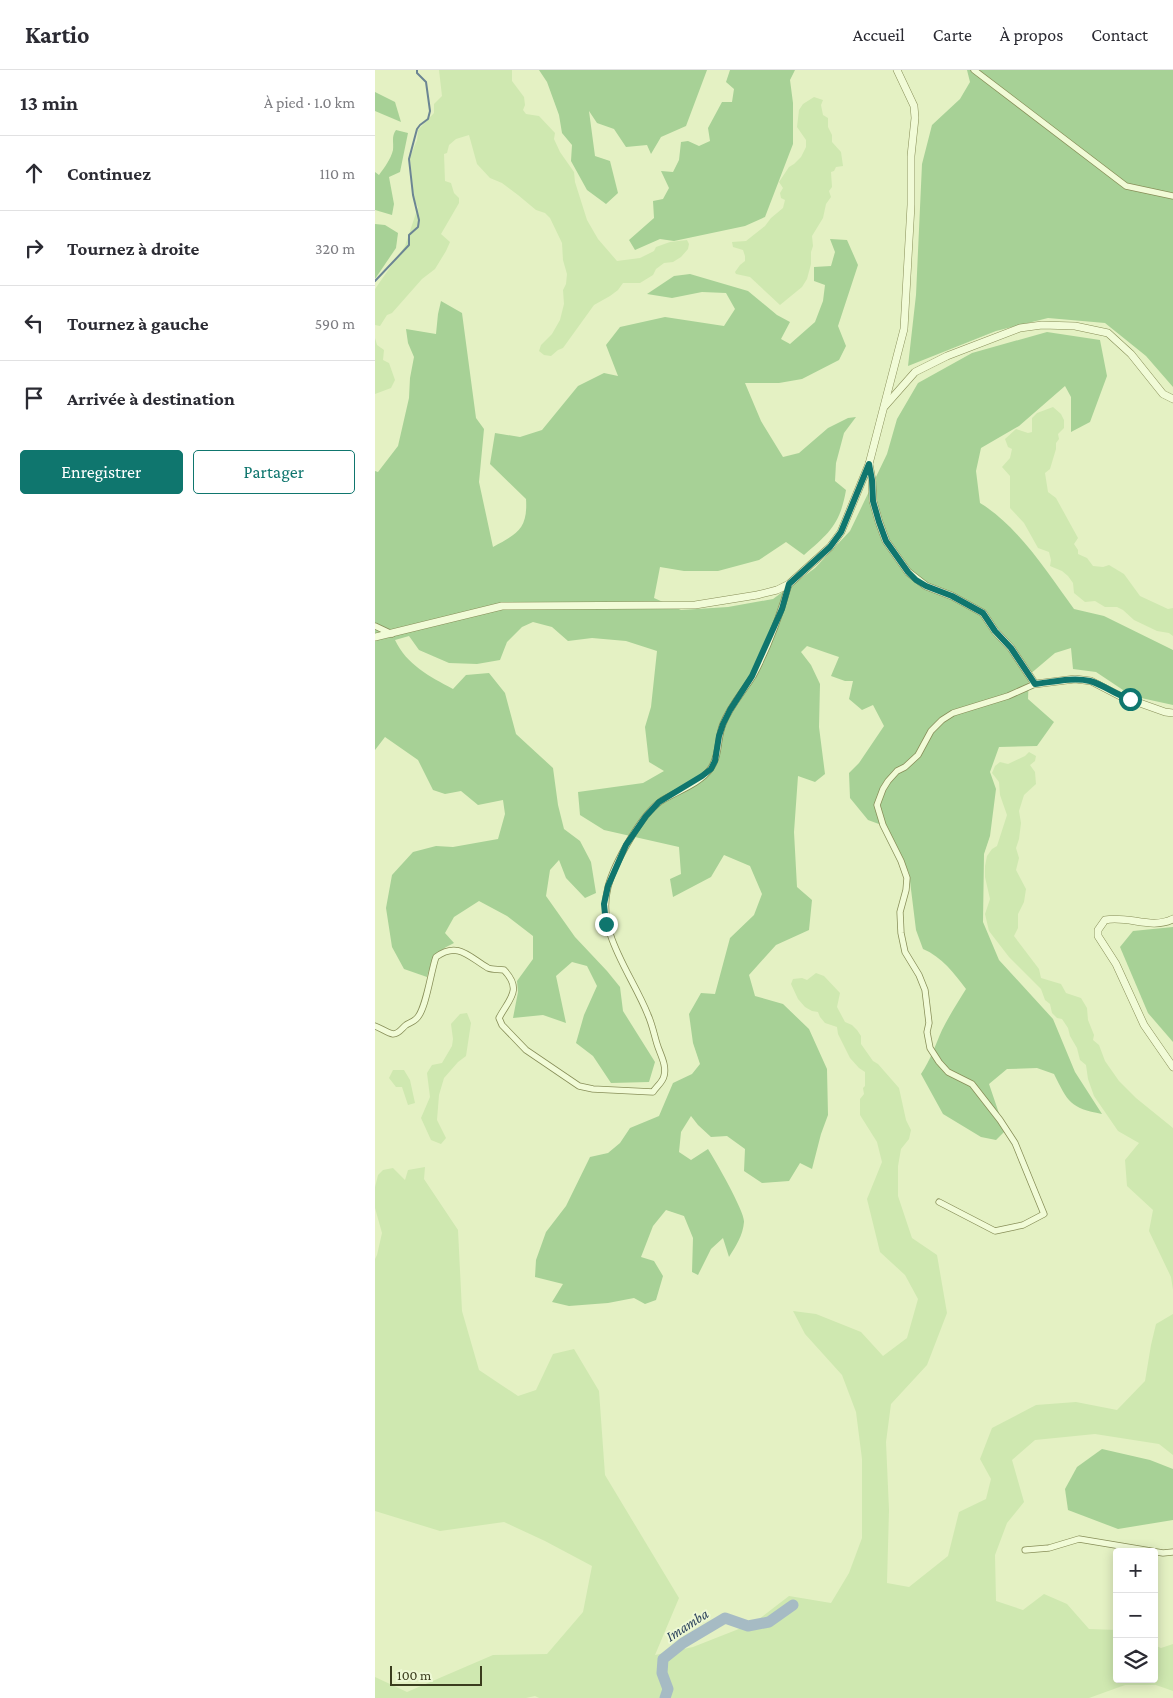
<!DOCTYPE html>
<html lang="fr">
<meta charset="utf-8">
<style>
:root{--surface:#fff;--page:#f7f7f7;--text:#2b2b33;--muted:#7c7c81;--line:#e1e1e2;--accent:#0f766e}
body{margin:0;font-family:"Crimson Pro",serif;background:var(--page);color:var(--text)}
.controls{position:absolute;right:15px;bottom:15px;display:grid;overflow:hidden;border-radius:5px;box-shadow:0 2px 12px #0003}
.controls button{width:45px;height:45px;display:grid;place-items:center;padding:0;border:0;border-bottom:1px solid var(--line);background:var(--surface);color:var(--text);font:25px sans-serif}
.scale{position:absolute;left:15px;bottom:12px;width:92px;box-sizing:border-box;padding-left:5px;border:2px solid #3a3c1d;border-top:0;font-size:14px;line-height:18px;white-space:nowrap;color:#3a3c1d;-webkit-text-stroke:4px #edf8d4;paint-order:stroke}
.stop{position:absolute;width:15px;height:15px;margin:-11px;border:4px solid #0f766e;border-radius:50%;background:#fff}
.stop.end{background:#0f766e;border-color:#fff;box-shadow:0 1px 5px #0008}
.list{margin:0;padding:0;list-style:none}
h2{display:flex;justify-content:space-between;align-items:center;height:65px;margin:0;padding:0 20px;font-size:21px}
h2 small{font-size:16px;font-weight:400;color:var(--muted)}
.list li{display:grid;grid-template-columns:32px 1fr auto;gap:15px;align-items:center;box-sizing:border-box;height:75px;padding:0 20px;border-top:1px solid var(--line)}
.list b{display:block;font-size:19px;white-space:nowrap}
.list em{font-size:16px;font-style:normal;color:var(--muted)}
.actions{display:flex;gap:10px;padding:15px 20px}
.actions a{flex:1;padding:11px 0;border:1px solid var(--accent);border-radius:5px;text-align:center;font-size:18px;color:var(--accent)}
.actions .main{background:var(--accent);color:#fff}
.icon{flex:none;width:28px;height:28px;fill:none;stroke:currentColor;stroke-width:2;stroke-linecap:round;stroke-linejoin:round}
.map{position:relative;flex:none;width:798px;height:1628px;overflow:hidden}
header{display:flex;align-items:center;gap:30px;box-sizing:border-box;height:70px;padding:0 25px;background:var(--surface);border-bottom:1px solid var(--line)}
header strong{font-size:24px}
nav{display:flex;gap:28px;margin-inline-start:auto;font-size:18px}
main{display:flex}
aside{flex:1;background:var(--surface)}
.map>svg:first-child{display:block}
</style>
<header>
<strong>Kartio</strong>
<nav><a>Accueil</a><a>Carte</a><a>À propos</a><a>Contact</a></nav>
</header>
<main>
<aside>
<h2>13 min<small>À pied · 1.0 km</small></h2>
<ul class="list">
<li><svg class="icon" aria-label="ahead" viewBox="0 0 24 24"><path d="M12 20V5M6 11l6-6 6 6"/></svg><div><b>Continuez</b></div><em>110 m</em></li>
<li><svg class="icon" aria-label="right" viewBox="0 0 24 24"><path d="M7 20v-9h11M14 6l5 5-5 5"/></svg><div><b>Tournez à droite</b></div><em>320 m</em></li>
<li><svg class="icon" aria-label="left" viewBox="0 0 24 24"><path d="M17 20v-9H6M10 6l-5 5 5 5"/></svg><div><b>Tournez à gauche</b></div><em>590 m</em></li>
<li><svg class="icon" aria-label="arrive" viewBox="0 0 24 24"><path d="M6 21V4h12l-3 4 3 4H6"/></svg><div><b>Arrivée à destination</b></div></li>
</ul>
<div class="actions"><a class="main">Enregistrer</a><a>Partager</a></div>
</aside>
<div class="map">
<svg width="798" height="1628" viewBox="0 0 798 1628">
<rect width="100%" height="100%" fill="#e4f1c3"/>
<g fill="#cfe8b0">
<path d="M64,0h73v11l12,16 1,8 -2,5 3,4 13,2 16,17 -1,6 6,13 14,20 1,10 12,38 11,19 19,22 23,-3 14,-7 2,-4 14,-5 17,-2 2,4 -1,5 -7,8 -8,5 -9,1 -8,6 -3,6 -13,8h-17l-5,7 -8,6 -16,9 -31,43 -5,2 -7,6 -7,-1 -5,-4 2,-6 11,-11 8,-14 4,-16 -1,-14 3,-6 1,-10 -4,-14 -1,-17 -12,-25 -5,-5 -9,-3 -18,-15 -16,-12 -12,-5 -13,-14 -8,-29 -13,4 -7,6 -2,8 -3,1 1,27 6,2 3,10 5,5v5l-18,31 9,8 -4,9 -11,18 -13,10 -30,34 -5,2 -7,11 -5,-1v-36l30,-43 13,-39 -3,-5 -2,-11 -3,-34 7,-17 1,-10 16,-17v-9l8,-8z"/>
<path d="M439,27l9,3 -2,5 2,10 5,3v9l4,8v7l9,10 2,14 -7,1 -2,4 -3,1 1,15 -3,4 2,6 -5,7 -3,14 -11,18 1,10 -2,6v12l-4,15 -5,8 -22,18 -30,-28 -14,-3 -1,-2 5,-7 5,-4v-5l-2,-6 -10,-3 -1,-5 14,-1 19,-15 6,-8 12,-10 2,-8 -4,-2 -1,-5 3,-5 -4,-6 10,-15 5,-3 7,-7 5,-10v-7l-9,-13 2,-17 4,-6z"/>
<path d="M0,268l2,7 7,5 -1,10 6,3 6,17 -4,8 -16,6z"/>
<path d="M678,337l8,7 3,6v8l-6,6 1,5 -3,4v6l-6,20 -5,4 3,19 8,6 22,40 -4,6 4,6v4l9,4 6,8 10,1 6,-2 15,9 16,22 28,13 5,-1v28l-4,-3 -12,-2 -23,-11 -11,-10 -6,-3h-12l-10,-6 -10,1 -11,-9 -1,-10 -5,-7 -6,-5 -12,-5 1,-6 -2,-8 -11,-4 -14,-25 -14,-15v-32l-8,-9 8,-9 2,-9 -4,-2 -3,-8 11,-10 12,4 4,-1v-14l5,-5z"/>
<path d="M654,682l7,4 -1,5 -5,4 5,7 1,12 -12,11 -5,16 2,12 -2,16 -3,9 3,10 -3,12 10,19 -2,13 -6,12v14l-4,8 25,33 2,9 20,6 5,9 15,5 6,10 1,12 6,15 -1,5 6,5 6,16 14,20 17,17 37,30v162l-2,-13 -22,-46 4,-21 -26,-24 -2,-26 14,-17 -21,-12 -24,-35 -6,-17 -2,-14 -6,-5 -3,-12 -7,-12 -2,-8 -6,-9 -5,-1 -5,-5 -2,-9 -5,-4 -4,-11 -32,-32 -20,-26 -4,-17 5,-15 -5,-22v-11l2,-10 5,-7 5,-3 10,-31 -7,-20 -1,-13 -7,-9 3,-7 5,-4 8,2 17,-8z"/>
<path d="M441,903l8,3 16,17 -3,14 8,15 7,3 5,5 4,6v8l12,17 5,3 21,24 7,32 5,10 -2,9 -8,10 -3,17v30l14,42 25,17 10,58 -20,52 -36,39 -5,38 3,68 -2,73 22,4 39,-31 11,-44 27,-13 5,-20 -11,-20 12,-31 44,-23 40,-3 41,8 28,-29 6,-36 5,-21 17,-10v141l-14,-11 -64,-10 -60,6 -23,20 12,42 -17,21 -12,32 1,46 27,9 21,-16 23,10 22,25 28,1v49h37v-34l7,3 12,-4v47l-17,-6h-31l-36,13h-550l-4,-2 -9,2h-151v-21l32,15 86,-37 54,-1 36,-42 9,-46 -47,-25 -41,-19 -64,9 -65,-20v-252l2,-4 5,-22 -7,-25v-21l3,-12 5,-5 10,-2 12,12 3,-10 17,-3 -1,12 34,51 4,81 17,59 39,26 18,-6 17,-36 21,-5 25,42 6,84 74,123 -24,57 38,-8 61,-24 35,-27 42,7 18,-30 13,-35v-79l-6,-47 -14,-37 -37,-41 -12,-23 23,3 45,18 22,24 24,-18 11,-39 -13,-24 -25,-23 -13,-53 15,-37 -5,-20 -17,-27v-16l4,-5 -1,-6 2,-2v-14l-6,-4 -9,-10 -12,-24 -1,-7 -12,-4 -5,-6 -2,-5 -6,-1 -7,-4 -7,-8 -7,-15 2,-5 9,-1 5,2z"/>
<path d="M92,943l4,10 -5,33 -8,6 -14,16 -5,17 -2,25 9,18 -5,6 -10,-4 -10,-22 9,-21 -3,-24 5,-8 10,-2 10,-17 1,-7 -2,-15 9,-10z"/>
<path d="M18,1000h11l6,10 5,23 -7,2 -6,-18h-6l-7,-9z"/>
</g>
<g fill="#a7d196">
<path d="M164,0h168l-21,56 -25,11 -10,17 -4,-9 -21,2 -12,-18 -17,-6 -8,-12 6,45 15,5 8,32 -12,11 -19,-14 -16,-29 1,-16 -10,-12 -3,-18 -12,-33z"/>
<path d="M355,0h65l-5,10 3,23v41l-28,73 -20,9 -71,15 -14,-2 -25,11 -6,-10 25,-22 -1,-17 10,-2 6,-11 -8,-17 12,1 6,-12 2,-18 7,-1 11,5 11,-5 -2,-13 14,-26h10l2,-13 -8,-7z"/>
<path d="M592,0h206v317l-27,-31 -41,-33 -57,-5 -52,13 -88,35 8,-71 6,-131 10,-39 28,-26 10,-17z"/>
<path d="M0,22l20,10 6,20 -26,-11z"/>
<path d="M21,60l12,3 -8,39 -11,5 5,27 -2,11 -17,-5v-38l4,3c5,-7 12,-16 14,-25 1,-8 -2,-13 3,-20z"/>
<path d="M0,154l10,1 13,8 -2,15 -21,31z"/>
<path d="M455,169l17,1 11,25 -20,61 8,20 -7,14 -37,19 -23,4h-34l16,38 22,36 16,-4 29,-25 20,-10 8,-1 -12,16 -8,30 -1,18 11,9c-6,35 -17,43 -42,65l-18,-13 -27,18 -41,11h-34l-24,-4 -6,31 27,12 47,-3 45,-8 42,-31 35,-37 37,-77 10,-35 21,-36 54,-30 75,-21 53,8 7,36 -17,46 -19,10v-35l-6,-11 -46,40 -38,22 -5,23 4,32c38,23 68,70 94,106l30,7 69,34v55l-41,-9 -36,-24 -23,-3 -2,-21 -16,5 -26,22 -1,24 26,23 -17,24 -38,1 -9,25 6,17 -6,47 -6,18 -1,68 16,38 54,59 22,53 27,42c-32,-6 -34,-12 -48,-40l-17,-6 -30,1 -18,15 16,47 -9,9 -15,-3 -38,-23 -22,-40c10,-15 14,-28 21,-44 7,-14 16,-28 24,-41 -12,-16 -24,-32 -43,-40l-7,-19 -7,-57 -22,-46 -19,-7 -18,-22 -1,-25 10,-10 25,-37 -11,-21 -11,5 -13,-11 4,-18h-8l-14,-5 8,-19 -32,-11 -6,6 10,13 9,19 -1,43 6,47 -10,8 -17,-6 -4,56 3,55 15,13 -3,30 -33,15 -27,30 6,21 28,8 26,25 18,40 1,46 -7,19 -9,35 -12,-6 -11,18 -27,2 -18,-12 1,-22 -18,-13 -16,1 -13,-12 -7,-9 -10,16 -2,20 12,8 17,-11c7,11 37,63 36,73 -1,13 -8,24 -15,35l-6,-19 -12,11 -13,26 -6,-3 1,-34 -9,-22 -18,-6 -13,16 -12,31 13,4 9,15 -7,24 -11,4 -11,-6 -26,5 -39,3 -17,-4 11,-18 -28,-7 1,-17 10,-28 20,-26 24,-49 18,-4 12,-10 10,-15 29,-12 14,-33 19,-9 8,-10 -7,-21 -4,-29 12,-21 14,1 15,-56 24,-23 8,-21 -12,-28 -26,-11 -13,22 -38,20 -3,-18 11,-5 -2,-27 -75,-17 -24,-15 -2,-23 65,-9 21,-12 -15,-9 -4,-35 6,-20 6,-56 -31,-10 -34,-3 -24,3 -16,-14 -19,-5 -11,5 -15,15 -7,18 -23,4 -28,-1 -30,-13 -10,-14 -14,4c12,25 34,36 58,49l13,-14 23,-2 16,20 11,41 37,34 5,37 6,24 16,12 11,21 5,31 -11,5 -19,-20 -7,-18 -9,10 -4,26 29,41 32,34 13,16 3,24 32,51 -6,20 -38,1 -18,-27 -17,-13 8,-28 13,-29 -10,-20 -15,-4 -16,14 10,47 -23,-8 -30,3 5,-26 -1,-11 16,-22v-23l-26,-20 -28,-15 -25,16 -9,16 9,10c-19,9 -21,15 -27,34l-23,-8 -12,-22 -6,-39 6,-33 21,-23 23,-6 17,1 45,-8 7,-25 -2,-14 -25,5 -17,-14 -16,3 -12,-4 -15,-30 -33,-23 -10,13v-279l3,1 20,-26 11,-48 1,-20 4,-21 -6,-14 -2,-14 30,5 2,-20 3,-13 21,12 14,105 8,11 -5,53 14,65c24,-13 35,-18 33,-48l-36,-35 5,-31 25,4 22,-7 36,-44 26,-13 14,3 -12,-31 14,-18 45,-10 59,9 11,-17 -9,-16 -24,-1 -30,6 -25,-4 27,-18 16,-2 58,17 29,24 13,7 -9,17 9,5 25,-22 8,-21 2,-16 -11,-4v-14l17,-1 4,-14z"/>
<path d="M798,857v115l-25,-29 -28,-66 13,-16z"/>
<path d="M727,1379l48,11 23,9v51l-55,9 -50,-19 -3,-21 12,-22z"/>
</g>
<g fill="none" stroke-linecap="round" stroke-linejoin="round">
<path stroke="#6b8593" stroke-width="2" d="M0,211l34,-36v-10l9,-8 1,-7 -6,-25 -4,-36 8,-30 3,-4 8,-6 2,-8 -4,-29 -9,-9v-3"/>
<path stroke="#a6bbc4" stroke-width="11" d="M290,1628l3,-9 -6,-16 1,-14 20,-16 42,-25 23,8 21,-4 24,-17"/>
<defs>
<g id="minor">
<path d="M599,0l152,116 47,10"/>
<path d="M0,556l17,8"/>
<path d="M0,956c6,2 12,7 18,8 6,0 9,-6 13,-9 3,-2 7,-3 10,-6 10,-8 15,-49 20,-62 22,-16 33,0 52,11 5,2 11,1 16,2 19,20 5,29 -5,48l3,7 24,25 53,36 14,3 60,3c3,-5 10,-10 11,-16 3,-11 -4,-22 -7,-32 -3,-10 -5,-20 -9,-29 -16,-41 -52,-82 -40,-128 6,-23 33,-72 53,-86 16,-10 39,-17 50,-33 9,-13 6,-30 12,-44 7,-18 20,-32 30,-48 15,-28 27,-61 36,-92"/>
<path d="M564,1132l56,29 28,-6 21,-11 -29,-71 -15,-23 -28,-36 -24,-12 -9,-10 -9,-14 -3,-16 2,-9 -4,-33 -6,-15 -14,-23 -4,-19 -1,-21 6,-22 1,-12 -6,-17 -18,-36 -6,-20 6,-16 5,-8 9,-10 8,-4 13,-12 13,-24 11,-11 11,-7 55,-17 27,-12"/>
<path d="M650,1480l24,-2 30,-9 84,14 10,-1"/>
</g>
<g id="tertiary">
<path d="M510,336l30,-34 32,-16 73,-28 22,-3 33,1 33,7 23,21 32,40 10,5"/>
<path d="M494,394l3,16 1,21 6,21 7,19 22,31 18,14 26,10 31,17 12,18 16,17 24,36 40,-5 16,2 29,15 45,16 8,1"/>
<path d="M0,567l127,-31 193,-1 62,-10 20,-5 12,-6 41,-37 11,-15 28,-68 35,-135 7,-124v-49l4,-38 -1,-12 -17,-36"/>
<path d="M798,849c-22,11 -45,-4 -68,1l-7,10v6l18,28 28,61 29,42"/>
</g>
</defs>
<use href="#minor" stroke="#878e58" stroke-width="7"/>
<use href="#tertiary" stroke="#878e58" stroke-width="8"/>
<use href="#minor" stroke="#f1fbd7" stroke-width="5.5"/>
<use href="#tertiary" stroke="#f1fbd7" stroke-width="7"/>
</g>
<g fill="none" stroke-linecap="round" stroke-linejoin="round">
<path stroke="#0f766e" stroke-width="6" d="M231,854l-2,-20 4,-18 18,-41 20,-29 13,-14 43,-26 9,-7 4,-8 4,-25 4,-12 7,-14 22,-34 30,-67 7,-25 41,-37 11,-15 28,-68 3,16 1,21 6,21 7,19 22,31 8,8 10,6 26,10 31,17 12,18 16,17 24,36c17,-2 38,-7 55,-3 14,4 26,14 40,18"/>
</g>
<g text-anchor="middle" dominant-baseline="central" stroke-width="4" stroke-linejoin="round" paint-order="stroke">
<g font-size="15" font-style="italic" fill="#2c435d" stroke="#edf8d4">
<text transform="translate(312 1555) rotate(-33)">Imamba</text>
</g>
</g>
</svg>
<div class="controls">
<button>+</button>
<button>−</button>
<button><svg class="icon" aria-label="layers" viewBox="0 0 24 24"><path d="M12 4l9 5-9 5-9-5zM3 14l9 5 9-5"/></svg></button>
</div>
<div class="scale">100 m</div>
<div class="stop" style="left:755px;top:629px"></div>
<div class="stop end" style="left:231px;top:854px"></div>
</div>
</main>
